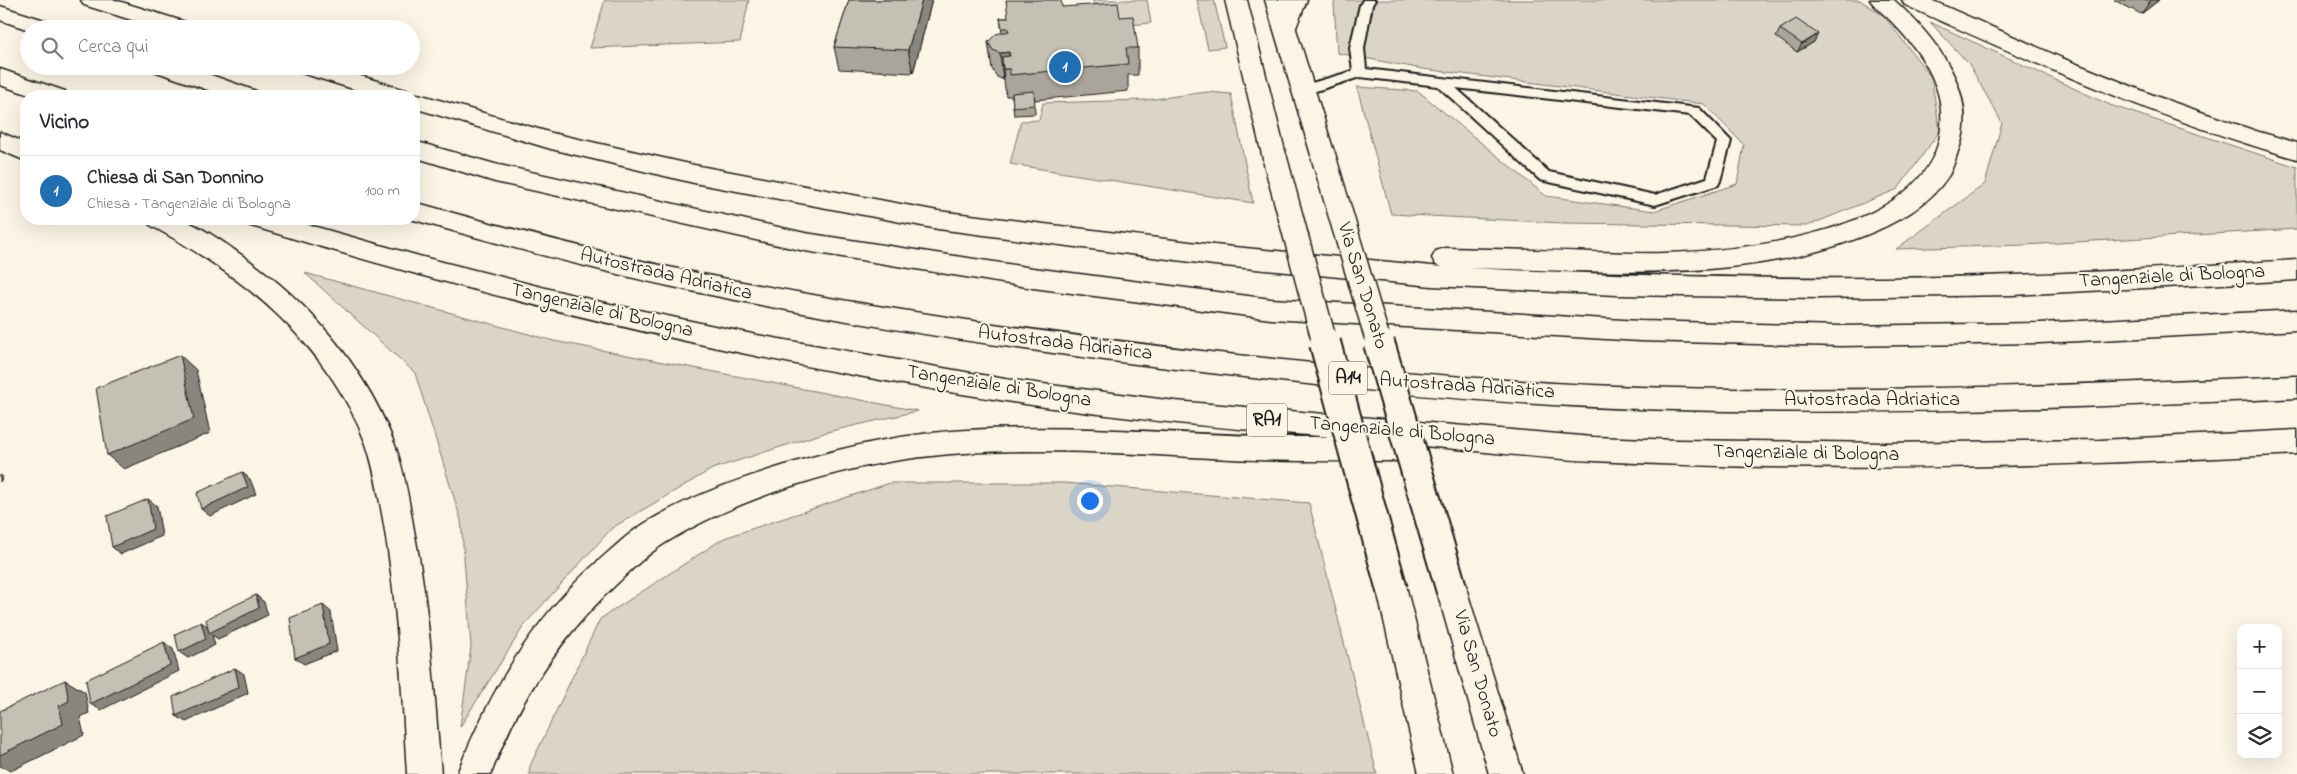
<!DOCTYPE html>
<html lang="it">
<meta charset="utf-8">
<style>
:root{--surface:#fff;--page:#f7f7f7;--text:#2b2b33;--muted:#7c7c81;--line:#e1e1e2;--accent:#1f6fb2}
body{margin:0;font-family:"Indie Flower",sans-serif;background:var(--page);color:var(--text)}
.controls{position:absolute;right:15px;bottom:15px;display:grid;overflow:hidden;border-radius:10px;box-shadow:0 5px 20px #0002}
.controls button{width:45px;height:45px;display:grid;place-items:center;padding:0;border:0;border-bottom:1px solid var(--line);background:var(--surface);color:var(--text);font:25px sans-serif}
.you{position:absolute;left:1089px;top:500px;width:18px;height:18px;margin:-12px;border:4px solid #fff;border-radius:50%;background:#1a73e8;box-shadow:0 0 0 8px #1a73e833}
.badge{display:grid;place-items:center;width:32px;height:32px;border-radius:50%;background:var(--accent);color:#fff;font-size:16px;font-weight:700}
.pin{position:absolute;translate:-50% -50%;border:2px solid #fff;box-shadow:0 1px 5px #0006}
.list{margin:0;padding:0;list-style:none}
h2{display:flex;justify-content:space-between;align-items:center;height:65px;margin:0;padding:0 20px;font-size:21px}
h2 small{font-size:16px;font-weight:400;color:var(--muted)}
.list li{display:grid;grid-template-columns:32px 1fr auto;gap:15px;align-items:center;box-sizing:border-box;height:70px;padding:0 20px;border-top:1px solid var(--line)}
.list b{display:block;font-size:19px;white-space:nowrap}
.list p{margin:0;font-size:16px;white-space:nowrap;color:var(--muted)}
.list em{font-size:16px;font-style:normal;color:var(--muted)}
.icon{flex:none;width:28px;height:28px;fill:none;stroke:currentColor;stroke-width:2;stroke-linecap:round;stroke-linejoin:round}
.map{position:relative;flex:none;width:2297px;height:774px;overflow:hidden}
.search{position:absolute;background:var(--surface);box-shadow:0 5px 20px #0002;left:20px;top:20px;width:400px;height:55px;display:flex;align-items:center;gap:12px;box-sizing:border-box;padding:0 18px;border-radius:28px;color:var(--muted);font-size:19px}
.panel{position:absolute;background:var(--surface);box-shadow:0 5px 20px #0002;left:20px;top:90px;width:400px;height:135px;border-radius:20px}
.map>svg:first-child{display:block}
</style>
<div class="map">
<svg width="2297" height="774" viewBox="0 0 2297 774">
<rect width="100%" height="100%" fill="#fcf5e5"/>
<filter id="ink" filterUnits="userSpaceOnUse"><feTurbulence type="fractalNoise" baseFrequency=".02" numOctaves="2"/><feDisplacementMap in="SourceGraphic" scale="10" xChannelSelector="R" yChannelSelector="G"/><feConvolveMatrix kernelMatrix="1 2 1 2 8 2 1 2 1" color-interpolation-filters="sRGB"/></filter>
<g filter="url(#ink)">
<g fill="#dbd5c8" stroke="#7c7872">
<path d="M605,0h144l-9,42 -150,6z"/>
<path d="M1093,0h54l4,23 -54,5z"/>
<path d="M1197,0h17l11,47 -17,2z"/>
<path d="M1336,0h524l24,16 47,61 9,54 -42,58 -91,37 -245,-3 -171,-9 -34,-127 61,4 128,105 108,15 83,-27 7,-39 -40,-41 -281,-35 -86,-16 -3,-50z"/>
<path d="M1930,22l180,83 187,62v62l-273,16 -128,4 89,-65 17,-61 -33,-59z"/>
<path d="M1207,92l24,2 22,109 -243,-39 11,-43 18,-1 4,-17 103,-3z"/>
<path d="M305,273l249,68 364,70 -91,21 -115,37 -100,59 -87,96 -65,103 11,-80 -10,-127 -46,-147z"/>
<path d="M890,483h174l245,20 68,271h-848l1,-8 70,-147 124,-81z"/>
</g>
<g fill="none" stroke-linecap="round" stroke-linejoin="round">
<defs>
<path id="lane" d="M1363,0h12l-3,5 -8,43 2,21 333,39 32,33 -11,40 -2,4 -63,20 -115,-25 -102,-94 -78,-9 -57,18 -5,-2 -2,-3 2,-3 55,-16 -3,-23 10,-43zM1456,88l234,27 27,27 -10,36 -52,17 -106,-23z"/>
<g id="primary">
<path d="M1225,0h22l40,159 -4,6 -8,2 -8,-2 -4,-6z"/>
<path d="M1265,0h22l48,155 -4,6 -8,2 -8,-2 -4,-6z"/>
<path d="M1392,576l11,4 4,10 46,184h-34l-42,-184 4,-10z"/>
<path d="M1452,577l11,4 4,10 56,183h-34l-52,-183 4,-10z"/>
</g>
<g id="highway">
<path d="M81,0h34l77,24 3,5h-35l-76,-24z"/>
<path d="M1285,0h22l-14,35 -8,2 -8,-2 -3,-5z"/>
<path d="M1870,0h24c39,35 85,91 66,146 -4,10 -6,20 -11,29 -20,31 -54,49 -88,62 -125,48 -262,33 -393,31 182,9 364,14 546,7 94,-3 189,-10 283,-15v20l-284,15 -194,3 -202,-3 -185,-9 -218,-21 -276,-36 -244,-46 -143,-34 -137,-41v-12h-38l-81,-25 -3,-5h37l80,25 2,2 11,2 130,38 142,32 244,46 276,34 228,22 -6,-2 -4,-7 4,-7 9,-3c49,1 98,2 147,4 24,0 48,2 72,1 89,-3 302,-23 275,-156 -7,-30 -27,-54 -48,-76 -7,-7 -15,-13 -21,-21z"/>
<path d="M1902,0h29l131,58 96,39 98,34 41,12v16c-136,-39 -263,-96 -392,-154z"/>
<path d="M0,6l57,18 3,5 -31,1 -29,-10z"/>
<path d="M151,66h35l70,25 3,5h-34l-71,-25z"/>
<path d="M0,69l65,22 3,5h-35l-33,-11z"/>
<path d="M0,132l26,11v18l-26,-11z"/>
<path d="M414,141l81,23 310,69 228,35 238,31 369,22 201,5 199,-3 257,-13v20l-257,13 -199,3 -201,-5 -369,-22 -238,-31 -228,-37 -310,-69 -81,-25z"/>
<path d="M414,202c92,26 184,50 278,70 171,35 344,60 518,80 143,16 285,30 429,35 219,7 438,-2 658,-11v22c-220,10 -439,18 -659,11 -143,-5 -285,-19 -428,-36 -174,-20 -347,-46 -519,-82 -93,-20 -185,-45 -277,-71l-4,-1h4z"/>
<path d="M147,219c10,0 24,-3 34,0 25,9 55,32 77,48 61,46 112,109 138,181 9,26 13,54 18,82 16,80 20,162 27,244h-34c-5,-83 -9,-166 -23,-249 -5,-27 -9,-55 -18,-81 -38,-101 -124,-169 -216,-219z"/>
<path d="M245,219h43l131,37 182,46 156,33 248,44 170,22 418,36 85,3 206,3 216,-3 197,-10v24c-233,12 -469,20 -703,7 -57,-3 -114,-10 -170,-15l1,3 -4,8 -10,4c-60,0 -120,1 -180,-2 -107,-5 -217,-15 -324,0 -79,11 -181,44 -248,88 -13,9 -25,20 -36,31 -60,55 -104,120 -132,196h-34c32,-81 74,-153 140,-212 13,-11 25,-23 39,-33 47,-31 103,-50 156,-66 58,-18 115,-30 175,-33 122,-7 243,8 365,7 -109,-9 -218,-19 -326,-36 -257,-39 -510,-100 -758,-176z"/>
</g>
</defs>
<use href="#lane" stroke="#1c1c1c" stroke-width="4"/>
<use href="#primary" stroke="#1c1c1c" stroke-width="3"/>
<use href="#highway" stroke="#1c1c1c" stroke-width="3"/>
<use href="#lane" fill="#fcf5e5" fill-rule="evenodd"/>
<use href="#primary" fill="#fcf5e5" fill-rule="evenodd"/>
<use href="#highway" fill="#fcf5e5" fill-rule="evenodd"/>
<defs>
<g id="primary-bridge-far1">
<path d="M1323,155l56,189"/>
<path d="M1275,159l50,185"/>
</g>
<g id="primary-bridge">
<path d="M1325,343l67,247"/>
<path d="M1379,343l73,248"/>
</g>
</defs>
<use href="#primary-bridge-far1" stroke="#1c1c1c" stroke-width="27" stroke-linecap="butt"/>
<use href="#primary-bridge" stroke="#1c1c1c" stroke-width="34" stroke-linecap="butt"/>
<use href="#primary-bridge-far1" stroke="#fcf5e5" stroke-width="24"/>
<use href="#primary-bridge" stroke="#fcf5e5" stroke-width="30"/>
</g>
<g fill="#a9a59a" stroke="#1c1c1c">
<path d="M849,0h83l-19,73 -74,-4 -5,-22z"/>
<path d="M2114,0h45l-18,14z"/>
<path d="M1062,7l58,10 18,31v27h-10v16l-94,9 1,14 -21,1 -2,-19h-6l-2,-16 -7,-3 -5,-8 -4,-27 14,-9 -2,-15h8z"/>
<path d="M1780,29l34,13 -17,10 -21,-15z"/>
</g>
<g fill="#89867d" stroke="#1c1c1c">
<path d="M922,0h10l-19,73 -5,-23z"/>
<path d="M2151,0h8l-18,14z"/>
<path d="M1818,34l-4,8 -17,10 5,-8z"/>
<path d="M1009,52l1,17h-7l1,11h-1l-3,-27z"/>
<path d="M180,355l16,15 14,63 -86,36 -17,-14z"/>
<path d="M242,472l8,7 6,15 -46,22 -9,-7z"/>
<path d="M0,475l3,2 -3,5z"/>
<path d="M148,499l9,7 5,30 -41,18 -9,-7z"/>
<path d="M256,595l8,7 4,13 -50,24 -6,-4 3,10 -27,13 -9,-6 22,-30 9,6z"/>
<path d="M323,605l8,7 6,39 -33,13 -9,-6z"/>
<path d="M164,642l9,7 6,22 -78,39 -11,-6z"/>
<path d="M235,668l9,6 4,19 -62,29 -10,-6z"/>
<path d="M65,680l20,12 4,21 -9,4 4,18 -73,36 -11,-5v-11z"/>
</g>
<g fill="#c4c0b3" stroke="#1c1c1c">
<path d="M849,0h73l-14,50 -74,-3z"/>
<path d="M1006,0h55l1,7 56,-4 2,14 13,-1 5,32h-12l2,16 -118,11v-6h-7l-1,-12 8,-1 -1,-4 -9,1 -7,-3 -5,-8 8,-8 13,-3 -1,-3h-6l-2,-10h8z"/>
<path d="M1796,19l22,15 -16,10 -22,-15z"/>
<path d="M1034,91l1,14 -22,2 -1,-14z"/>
<path d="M180,355l14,64 -87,36 -11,-67z"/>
<path d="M242,472l6,15 -47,22 -4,-16z"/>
<path d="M148,499l5,30 -41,18 -5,-31z"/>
<path d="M256,595l3,13 -50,25 -3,-14z"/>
<path d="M323,605l6,39 -34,14 -5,-40z"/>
<path d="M201,622l5,17 -27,13 -4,-18z"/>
<path d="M164,642l6,23 -80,39 -4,-24z"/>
<path d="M235,668l4,19 -63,29 -3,-19z"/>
<path d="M65,680l4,21 -10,5 4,18 -63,31v-44z"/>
</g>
</g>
<g text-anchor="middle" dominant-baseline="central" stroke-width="4" stroke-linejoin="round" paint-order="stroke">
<g fill="#fcf5e5" stroke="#5f5d58" stroke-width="1">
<rect x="1329" y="361.5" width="38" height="33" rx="4"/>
<rect x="1247" y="403.5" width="40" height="33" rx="4"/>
</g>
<g font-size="19" font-weight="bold" fill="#1c1c1c">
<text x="1348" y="378">A14</text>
<text x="1267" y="420">RA1</text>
</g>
<g font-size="20" fill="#1c1c1c" stroke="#fcf5e5">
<text transform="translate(666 275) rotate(13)">Autostrada Adriatica</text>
<text transform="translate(2172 277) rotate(-3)">Tangenziale di Bologna</text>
<text transform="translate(1362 286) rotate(73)">Via San Donato</text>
<text transform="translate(602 311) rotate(13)">Tangenziale di Bologna</text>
<text transform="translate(1065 344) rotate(7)">Autostrada Adriatica</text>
<text transform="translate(999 387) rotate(9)">Tangenziale di Bologna</text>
<text transform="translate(1467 387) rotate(4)">Autostrada Adriatica</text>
<text x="1872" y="400">Autostrada Adriatica</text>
<text transform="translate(1402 432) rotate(5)">Tangenziale di Bologna</text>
<text transform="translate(1806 454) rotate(1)">Tangenziale di Bologna</text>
<text transform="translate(1477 674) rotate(74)">Via San Donato</text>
</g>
</g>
</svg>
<div class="controls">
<button>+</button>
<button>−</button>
<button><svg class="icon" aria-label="layers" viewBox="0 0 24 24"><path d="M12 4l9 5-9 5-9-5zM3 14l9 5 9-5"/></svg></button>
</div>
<div class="you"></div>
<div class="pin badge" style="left:1065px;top:67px">1</div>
<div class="search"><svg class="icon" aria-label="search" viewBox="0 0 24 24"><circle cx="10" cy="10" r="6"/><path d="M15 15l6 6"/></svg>Cerca qui</div>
<section class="panel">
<h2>Vicino<small></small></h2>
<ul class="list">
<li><span class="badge">1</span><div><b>Chiesa di San Donnino</b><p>Chiesa · Tangenziale di Bologna</p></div><em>100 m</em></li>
</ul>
</section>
</div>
